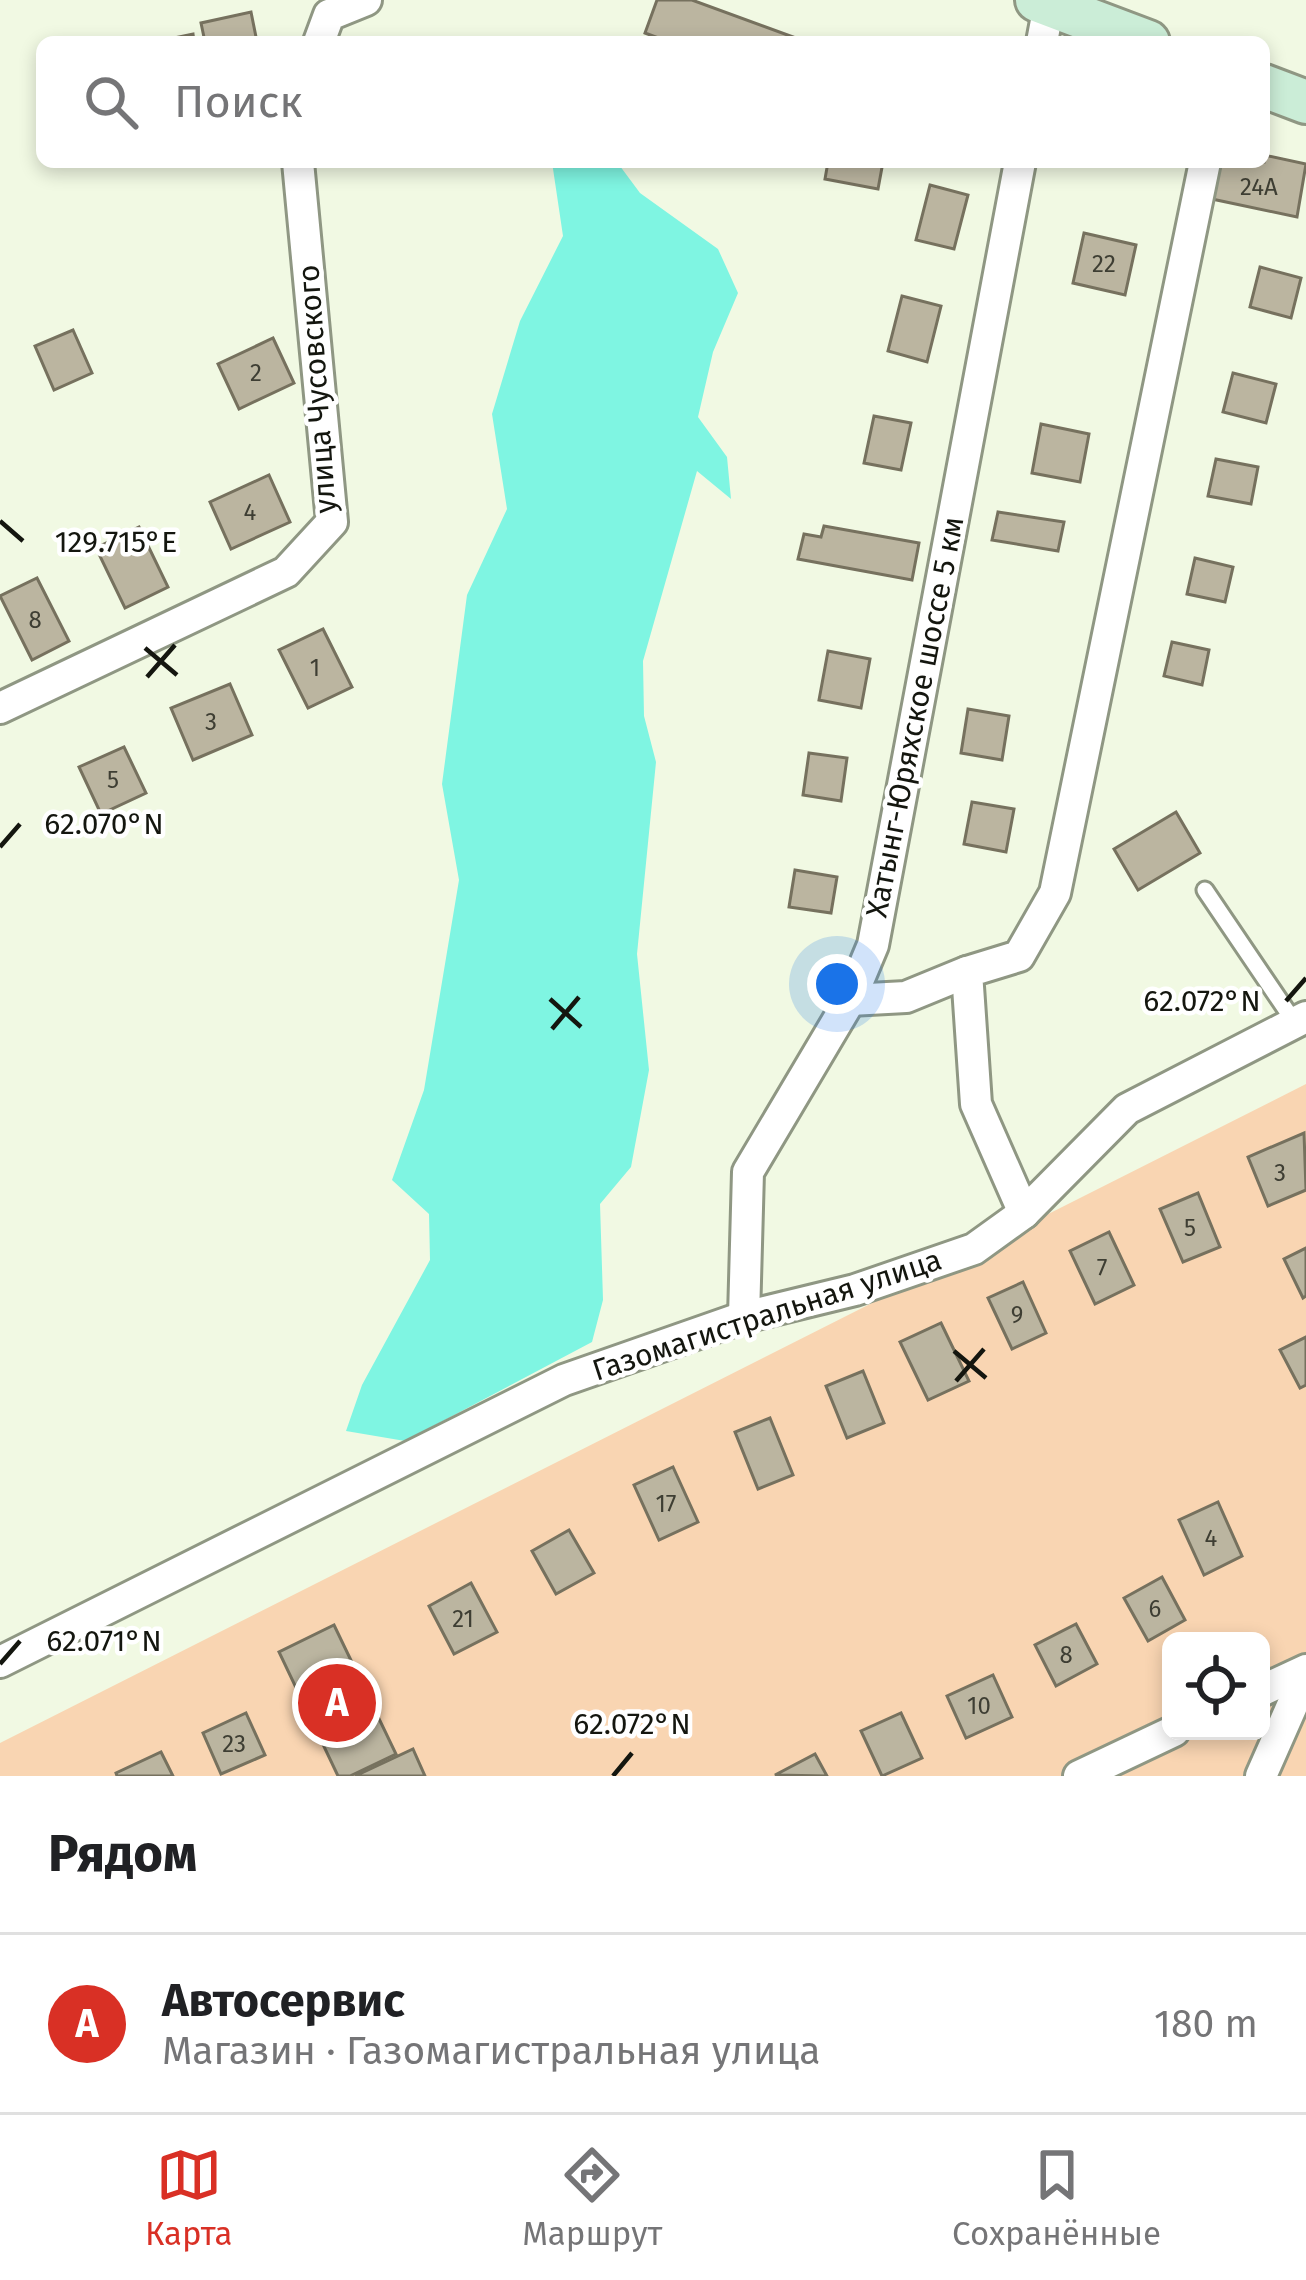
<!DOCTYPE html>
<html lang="ru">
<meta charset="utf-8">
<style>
:root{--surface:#fff;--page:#f6f6f6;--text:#202124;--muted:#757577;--line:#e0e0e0;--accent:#d93025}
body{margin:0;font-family:"Fira Sans",sans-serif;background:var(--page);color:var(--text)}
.controls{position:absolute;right:36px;bottom:36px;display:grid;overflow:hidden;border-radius:18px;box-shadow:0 6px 18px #0003}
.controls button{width:108px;height:108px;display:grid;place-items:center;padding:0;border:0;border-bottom:3px solid var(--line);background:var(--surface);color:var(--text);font:60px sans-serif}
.you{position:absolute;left:837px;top:984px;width:42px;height:42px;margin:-30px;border:9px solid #fff;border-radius:50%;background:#1a73e8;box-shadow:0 0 0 18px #1a73e833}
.badge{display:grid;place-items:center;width:78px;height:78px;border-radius:50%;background:var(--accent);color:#fff;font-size:39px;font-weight:700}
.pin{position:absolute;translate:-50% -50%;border:6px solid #fff;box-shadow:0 3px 12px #0006}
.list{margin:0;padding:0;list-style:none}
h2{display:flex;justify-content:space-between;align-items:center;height:156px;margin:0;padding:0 48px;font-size:51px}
h2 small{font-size:39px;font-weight:400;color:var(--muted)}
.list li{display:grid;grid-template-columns:78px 1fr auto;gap:36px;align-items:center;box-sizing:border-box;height:180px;padding:0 48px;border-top:3px solid var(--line)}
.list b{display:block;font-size:45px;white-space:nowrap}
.list p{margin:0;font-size:39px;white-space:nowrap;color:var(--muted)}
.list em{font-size:39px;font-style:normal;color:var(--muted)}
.icon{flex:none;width:66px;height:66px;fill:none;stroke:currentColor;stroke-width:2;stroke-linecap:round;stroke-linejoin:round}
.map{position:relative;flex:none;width:1306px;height:1776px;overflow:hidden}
.search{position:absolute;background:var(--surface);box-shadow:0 6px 18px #0003;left:36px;right:36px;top:36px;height:132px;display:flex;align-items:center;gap:30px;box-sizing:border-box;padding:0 42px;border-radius:18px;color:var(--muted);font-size:45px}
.sheet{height:336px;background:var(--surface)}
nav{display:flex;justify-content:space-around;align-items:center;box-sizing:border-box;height:168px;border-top:3px solid var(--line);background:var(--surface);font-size:33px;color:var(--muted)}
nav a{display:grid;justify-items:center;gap:6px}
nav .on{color:var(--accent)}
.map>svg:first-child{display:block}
</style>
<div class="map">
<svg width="1306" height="1776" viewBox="0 0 1306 1776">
<rect width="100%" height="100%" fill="#f1f9e3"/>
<path fill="#f9d5b2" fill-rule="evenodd" d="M1306,1084v692h-1306v-33zM1171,1641h90v90h-90z"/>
<path fill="#7ff5e2" d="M552,162h65l23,31 78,56 20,44 -25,59 -15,65 29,40 4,42 -34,-28 -54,190 1,55 12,46 -19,192 12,116 -18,97 -31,37 3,96 -11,42 -187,99 -59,-10 16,-46 68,-125 -1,-46 -37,-34 32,-90 35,-210 -17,-96 25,-189 40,-86 -15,-95 28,-93 43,-85z"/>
<g fill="#bbb5a0" stroke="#76715e" stroke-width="3">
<path d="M657,0h35l112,41 -135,1 -24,-9z"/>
<path d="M251,12l6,30h-52l-4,-19z"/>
<path d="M193,34l1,8h-39z"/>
<path d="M1264,155l42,9 -9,53 -85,-18 7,-37h45z"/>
<path d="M828,162h55l-5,27 -53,-10z"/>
<path d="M930,185l38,10 -14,54 -38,-9z"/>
<path d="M1084,233l52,12 -11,50 -52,-12z"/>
<path d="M1260,267l41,11 -10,40 -41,-11z"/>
<path d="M902,296l39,10 -14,56 -39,-11z"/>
<path d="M73,330l19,43 -38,17 -19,-44z"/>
<path d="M273,338l21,45 -55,26 -21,-45z"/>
<path d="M1233,373l43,11 -10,39 -43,-11z"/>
<path d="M874,416l37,7 -10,47 -37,-7z"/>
<path d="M1041,424l48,10 -9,48 -48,-9z"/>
<path d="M1216,459l42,8 -7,37 -43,-8z"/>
<path d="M269,475l21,47 -59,27 -21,-47z"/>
<path d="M998,512l66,10 -6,29 -66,-11z"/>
<path d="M824,526l95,17 -7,37 -114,-21 6,-25 17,3z"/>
<path d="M139,527l29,60 -43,21 -29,-60z"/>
<path d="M1195,558l38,9 -8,35 -38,-8z"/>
<path d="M37,578l32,63 -37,19 -32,-64z"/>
<path d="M323,629l29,58 -44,21 -29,-58z"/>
<path d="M1172,642l37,8 -7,35 -38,-9z"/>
<path d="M828,651l42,8 -9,49 -42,-8z"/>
<path d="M230,684l22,51 -59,25 -22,-52z"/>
<path d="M968,709l41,7 -7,44 -41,-7z"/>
<path d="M124,747l22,46 -45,21 -22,-47z"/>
<path d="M809,753l38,5 -6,43 -38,-6z"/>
<path d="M972,802l42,7 -8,43 -42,-8z"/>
<path d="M1176,812l24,41 -62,37 -24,-41z"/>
<path d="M795,870l42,7 -6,36 -42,-6z"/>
<path d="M1304,1133l2,57 -38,16 -20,-49z"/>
<path d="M1198,1193l22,54 -37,15 -23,-53z"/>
<path d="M1109,1232l25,53 -39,19 -25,-53z"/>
<path d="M1306,1248v48l-3,2 -19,-39z"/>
<path d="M1023,1282l23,51 -34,16 -24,-51z"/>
<path d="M941,1323l28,58 -41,19 -28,-58z"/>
<path d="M1306,1337v48l-6,3 -20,-38z"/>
<path d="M863,1371l21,52 -37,15 -21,-52z"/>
<path d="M770,1418l23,57 -35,14 -23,-57z"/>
<path d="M673,1467l25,55 -39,18 -25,-55z"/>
<path d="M1218,1502l24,54 -38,19 -25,-55z"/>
<path d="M569,1530l25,43 -38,21 -24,-43z"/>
<path d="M1162,1577l23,43 -37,21 -24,-43z"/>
<path d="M471,1583l26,49 -43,22 -25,-48z"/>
<path d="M1076,1624l21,40 -41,22 -21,-41z"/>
<path d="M334,1625l62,129 -46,22h-12l-59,-124z"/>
<path d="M993,1675l19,42 -46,21 -19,-42z"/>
<path d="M246,1713l19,42 -44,19 -18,-41z"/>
<path d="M901,1713l21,45 -40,18 -21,-45z"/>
<path d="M413,1749l12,27h-70z"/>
<path d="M161,1752l12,24h-56l-1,-3z"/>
<path d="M815,1754l12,22 -52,-1z"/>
</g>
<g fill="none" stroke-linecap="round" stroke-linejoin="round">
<defs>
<path id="lane" d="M1205,890l90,133"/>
<g id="street">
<path d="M319,42l10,-27 37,-15"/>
<path d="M1042,42l7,-37"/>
<path d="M0,708l286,-136 46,-50 -34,-360"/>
<path d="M850,1000l56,-3 61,-25"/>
<path d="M1024,1213l-48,-109 -9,-132 52,-16 36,-63 150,-731"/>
<path d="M744,1317l4,-145 102,-172 23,-55 147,-783"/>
<path d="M0,1662l564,-282 180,-63 111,-27 119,-41 50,-36 103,-104 179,-92"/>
<path d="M1261,1691l45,-21"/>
<path d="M1079,1776l95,-45"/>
<path d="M1261,1776l45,-102"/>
</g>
<g id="secondary">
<path d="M1037,0l111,42"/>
<path d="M1264,86l42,16"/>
</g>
</defs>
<use href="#lane" stroke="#8f9783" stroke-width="21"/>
<use href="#street" stroke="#8f9783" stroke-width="36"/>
<use href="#secondary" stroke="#8f9783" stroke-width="48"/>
<use href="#lane" stroke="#fff" stroke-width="15"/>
<use href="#street" stroke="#fff" stroke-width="30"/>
<use href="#secondary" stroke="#cbedd7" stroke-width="42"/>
</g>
<path fill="none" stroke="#14160f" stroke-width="4.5" d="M0,521l23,20M145,648l32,27M147,677l28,-32M0,847l20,-23M550,999l31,28M1286,1001l20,-23M552,1029l27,-32M954,1351l32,27M956,1381l28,-32M0,1664l20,-23M613,1776l19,-23"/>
<g text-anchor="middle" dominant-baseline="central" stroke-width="9" stroke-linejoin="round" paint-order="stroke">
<g font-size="24" fill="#3e3e33">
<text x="1259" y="187">24А</text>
<text x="1104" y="264">22</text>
<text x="256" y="373">2</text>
<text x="250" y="512">4</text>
<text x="35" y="620">8</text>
<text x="315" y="668">1</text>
<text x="211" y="722">3</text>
<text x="113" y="780">5</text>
<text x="1280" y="1173">3</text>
<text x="1190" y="1228">5</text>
<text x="1102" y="1268">7</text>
<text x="1017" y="1315">9</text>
<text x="666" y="1504">17</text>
<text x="1211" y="1538">4</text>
<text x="1155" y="1609">6</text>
<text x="463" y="1619">21</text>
<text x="1066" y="1655">8</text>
<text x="979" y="1706">10</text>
<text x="234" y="1744">23</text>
</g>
<g font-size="30" fill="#14160f" stroke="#fff">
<text transform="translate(317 389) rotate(-94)">улица Чусовского</text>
<text transform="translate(915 717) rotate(-79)">Хатынг-Юряхское шоссе 5 км</text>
<text transform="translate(767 1315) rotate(-18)">Газомагистральная улица</text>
</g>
</g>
<g font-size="30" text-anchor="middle" fill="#14160f" stroke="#fff" stroke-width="9" stroke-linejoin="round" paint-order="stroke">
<text x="116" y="552">129.715°E</text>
<text x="104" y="834">62.070°N</text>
<text x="1202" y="1011">62.072°N</text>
<text x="104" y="1651">62.071°N</text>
<text x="632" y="1734">62.072°N</text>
</g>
</svg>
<div class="controls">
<button><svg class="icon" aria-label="locate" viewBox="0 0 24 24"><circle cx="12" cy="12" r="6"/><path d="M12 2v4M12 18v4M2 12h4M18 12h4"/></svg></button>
</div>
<div class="you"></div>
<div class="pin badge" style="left:337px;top:1703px">A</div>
<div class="search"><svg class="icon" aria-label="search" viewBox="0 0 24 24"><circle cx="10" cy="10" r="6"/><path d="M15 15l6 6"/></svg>Поиск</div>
</div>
<section class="sheet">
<h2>Рядом<small></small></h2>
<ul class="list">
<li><span class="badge">A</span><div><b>Автосервис</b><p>Магазин · Газомагистральная улица</p></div><em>180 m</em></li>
</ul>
</section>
<nav>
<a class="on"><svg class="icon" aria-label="map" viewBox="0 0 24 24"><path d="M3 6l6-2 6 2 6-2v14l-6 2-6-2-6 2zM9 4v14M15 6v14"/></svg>Карта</a>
<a><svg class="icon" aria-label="directions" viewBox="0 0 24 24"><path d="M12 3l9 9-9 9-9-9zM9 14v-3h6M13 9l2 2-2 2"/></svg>Маршрут</a>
<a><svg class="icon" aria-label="saved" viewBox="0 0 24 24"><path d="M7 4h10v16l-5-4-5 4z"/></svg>Сохранённые</a>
</nav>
